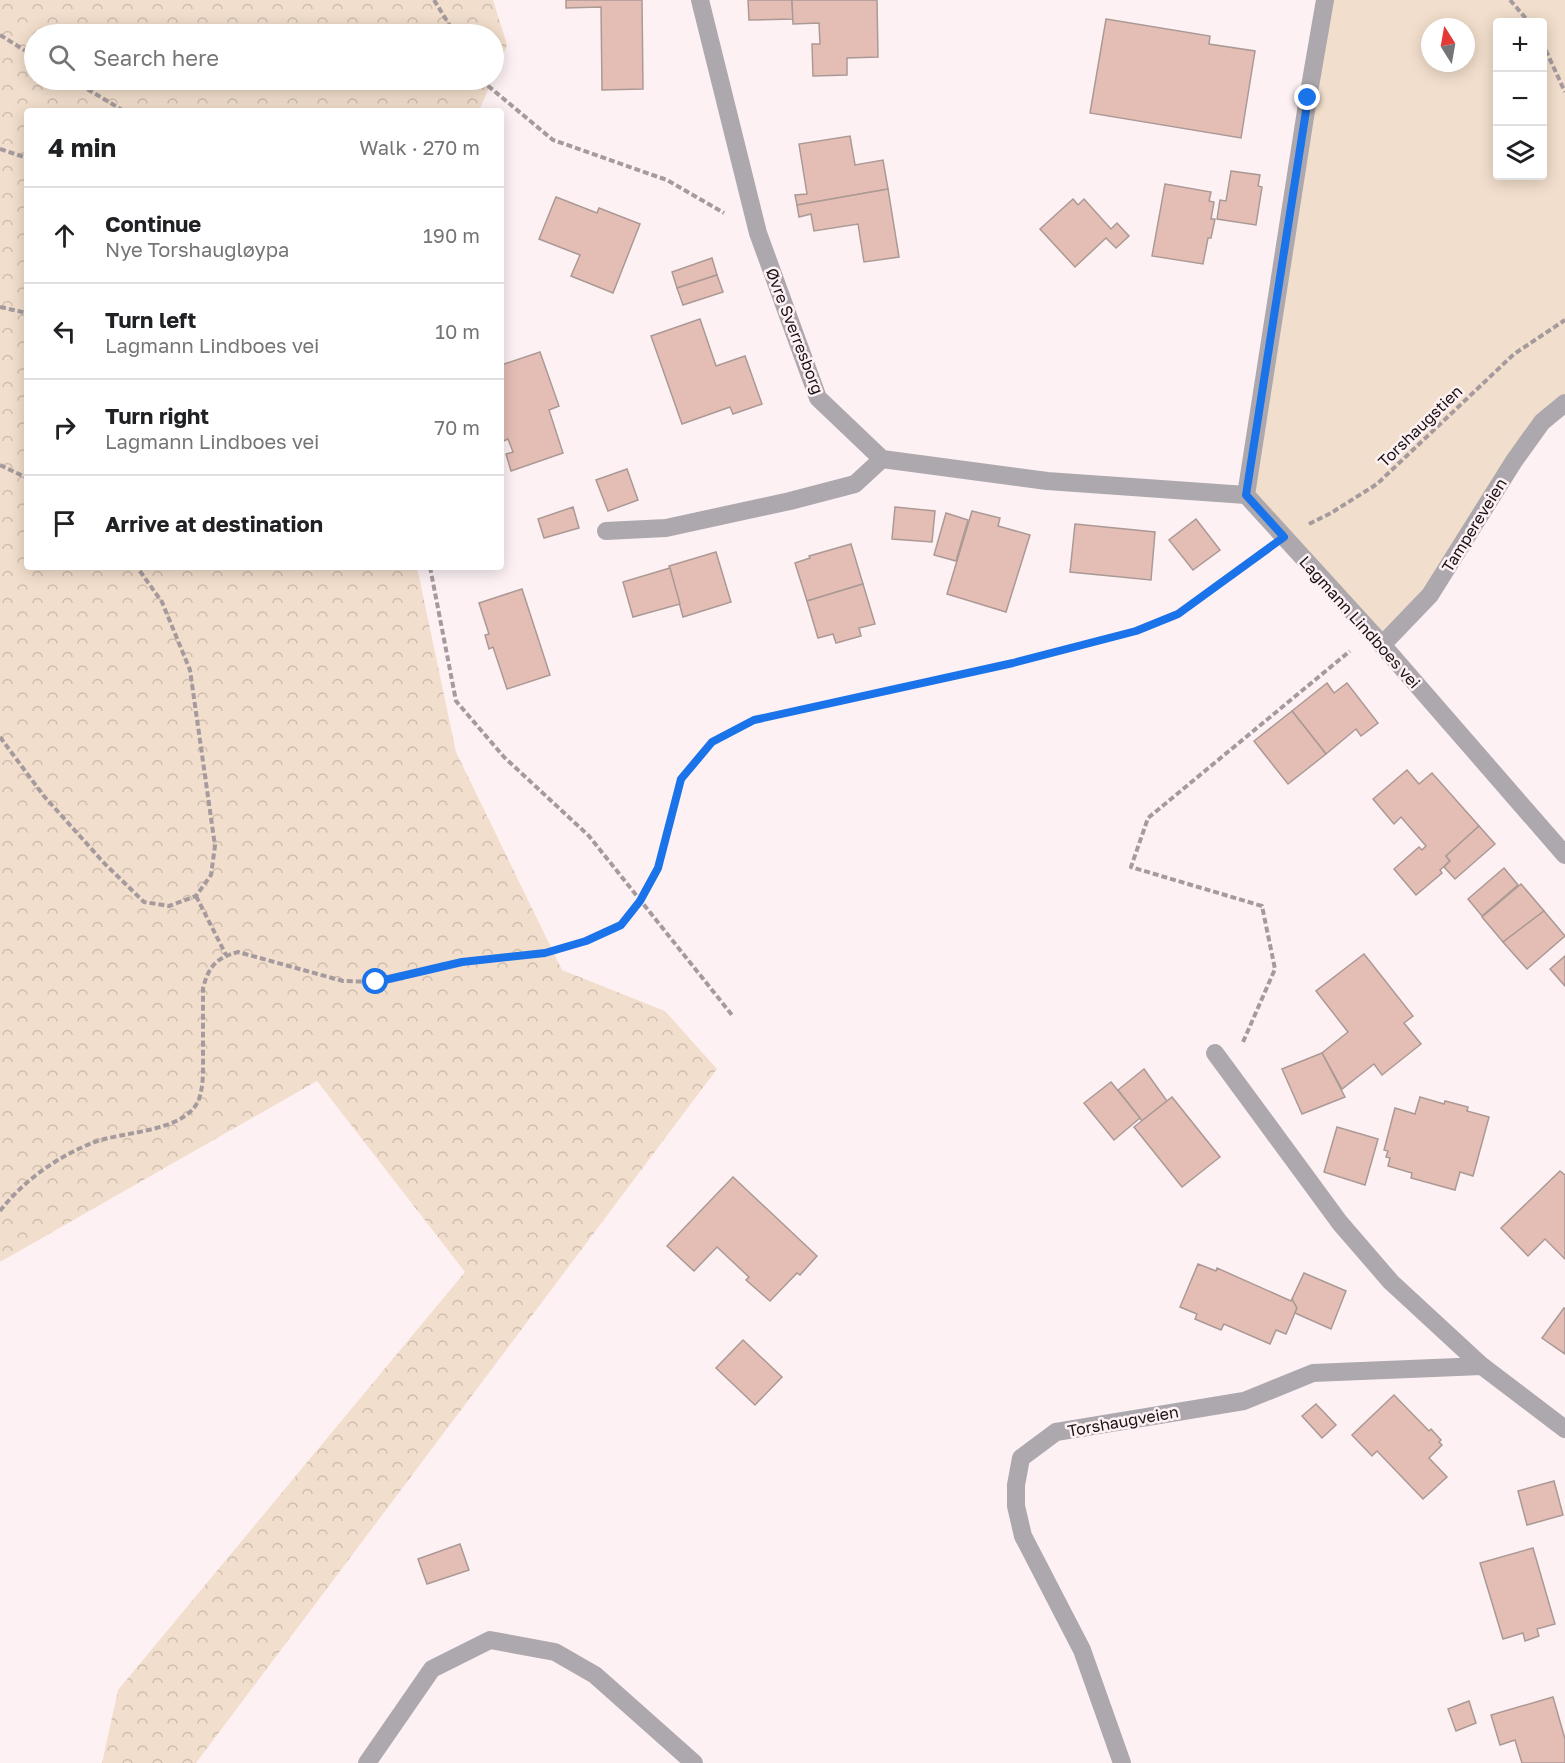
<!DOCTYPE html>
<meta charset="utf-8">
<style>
:root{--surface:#fff;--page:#f2f2f2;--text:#202124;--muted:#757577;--line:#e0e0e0}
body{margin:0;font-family:"Golos Text",sans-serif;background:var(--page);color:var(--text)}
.controls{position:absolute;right:18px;top:18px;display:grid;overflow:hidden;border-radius:6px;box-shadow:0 3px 15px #0003}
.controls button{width:54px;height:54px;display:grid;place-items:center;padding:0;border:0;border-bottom:2px solid var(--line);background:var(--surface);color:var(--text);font:30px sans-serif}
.compass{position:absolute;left:1421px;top:18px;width:54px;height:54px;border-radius:50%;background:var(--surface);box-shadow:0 3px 15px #0003;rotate:349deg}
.stop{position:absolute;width:18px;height:18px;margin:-14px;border:4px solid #1a73e8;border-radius:50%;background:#fff}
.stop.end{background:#1a73e8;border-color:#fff;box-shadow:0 2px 6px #0008}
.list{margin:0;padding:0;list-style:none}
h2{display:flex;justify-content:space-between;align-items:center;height:78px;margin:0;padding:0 24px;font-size:26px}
h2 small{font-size:20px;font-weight:400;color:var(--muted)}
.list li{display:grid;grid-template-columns:39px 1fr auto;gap:18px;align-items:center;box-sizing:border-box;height:96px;padding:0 24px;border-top:2px solid var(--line)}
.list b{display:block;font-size:22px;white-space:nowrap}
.list p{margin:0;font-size:20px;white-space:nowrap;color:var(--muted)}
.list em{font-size:20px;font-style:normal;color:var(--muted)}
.icon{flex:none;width:33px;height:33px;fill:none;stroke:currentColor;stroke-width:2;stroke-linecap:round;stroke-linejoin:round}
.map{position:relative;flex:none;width:1565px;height:1763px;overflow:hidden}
.search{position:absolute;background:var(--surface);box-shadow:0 3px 15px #0003;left:24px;top:24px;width:480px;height:66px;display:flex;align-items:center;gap:15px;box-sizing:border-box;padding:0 21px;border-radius:33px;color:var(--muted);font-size:22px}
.panel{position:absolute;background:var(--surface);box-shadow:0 3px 15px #0003;left:24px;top:108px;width:480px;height:462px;border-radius:6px}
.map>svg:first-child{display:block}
</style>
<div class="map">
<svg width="1565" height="1763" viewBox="0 0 1565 1763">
<defs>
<pattern id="forest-crowns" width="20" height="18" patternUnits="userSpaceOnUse" patternTransform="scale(1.5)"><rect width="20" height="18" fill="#f2decc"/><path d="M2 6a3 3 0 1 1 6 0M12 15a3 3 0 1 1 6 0" fill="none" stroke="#cfbdae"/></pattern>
</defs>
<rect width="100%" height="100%" fill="#fdf1f4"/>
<path fill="#f2decc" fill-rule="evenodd" d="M1325,0h240v403l-135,192 -48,50 -136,-150zM1498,22h44v154h-44zM1430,27h36v36h-36z"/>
<path fill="url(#forest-crowns)" d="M0,0h493l14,45 -13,32v-43h-460v46h458l-13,31h-452v456h390l39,185 106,218 103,41 52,58 -521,694h-94l16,-73 347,-418 -148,-191 -317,181z"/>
<g fill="#e4beb5" stroke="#ab9995" stroke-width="1.5">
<path d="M566,0h76l1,89 -41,1 -1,-83 -35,1z"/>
<path d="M748,0h44l1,19 -44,1z"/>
<path d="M792,0h85l1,57 -31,1v17l-34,1 -1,-32h8l-1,-21 -26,1z"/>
<path d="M1106,19l104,17 -1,8 46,7 -14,87 -151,-25z"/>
<path d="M850,136l5,29 28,-5 5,29 -91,16 -2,-10 12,-1 -8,-50z"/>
<path d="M1231,171l29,4 -2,11 4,1 -6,38 -39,-6 3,-19 6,1z"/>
<path d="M1165,184l46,8 -2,9 5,1 -3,17h4l-4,19h-3l-5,26 -51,-8z"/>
<path d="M888,189l11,68 -35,5 -6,-38 -44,7 -3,-17 -12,3 -2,-12z"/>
<path d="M556,197l41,16 2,-5 41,16 -27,69 -42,-17 9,-21 -41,-16z"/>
<path d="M1073,199l5,6 6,-6 27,30 6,-6 12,13 -13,12 -10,-10 -31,29 -35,-38z"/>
<path d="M712,258l5,17 -40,13 -5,-16z"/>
<path d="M717,275l6,17 -40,13 -6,-17z"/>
<path d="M700,319l16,47 29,-10 17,48 -29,10 -3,-7 -48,17 -31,-88z"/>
<path d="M540,352l19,54 -10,4 14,43 -52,18 -5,-17 7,-2 -5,-13 -7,3v-77z"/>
<path d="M627,469l11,31 -30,11 -12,-31z"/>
<path d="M573,507l6,21 -35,10 -6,-19z"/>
<path d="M895,507l40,4 -3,31 -40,-3z"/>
<path d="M972,511l28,7 -2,8 32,9 -24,77 -59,-18z"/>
<path d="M946,513l22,7 -12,41 -22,-6z"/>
<path d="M1196,519l24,31 -27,20 -24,-30z"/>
<path d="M1075,524l80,8 -4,48 -81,-8z"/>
<path d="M851,544l12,40 -56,17 -12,-38 15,-5 -1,-2z"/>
<path d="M716,552l15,50 -48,15 -14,-51z"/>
<path d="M670,568l10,36 -47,13 -10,-35z"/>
<path d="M863,584l12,40 -16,4 2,8 -25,7 -3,-9 -15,4 -11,-37z"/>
<path d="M522,589l28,86 -43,14 -14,-42 -4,2 -4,-14 4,-1 -10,-31z"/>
<path d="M1327,683l7,10 13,-10 31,40 -17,13 -5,-7 -30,25 -34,-43z"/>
<path d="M1292,711l34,43 -38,30 -34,-43z"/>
<path d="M1407,770l12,14 13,-11 47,53 -33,30 4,5 -10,9 2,3 -26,22 -22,-26 25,-22 3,3 4,-4 -25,-29 -7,7 -21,-25z"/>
<path d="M1479,826l16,18 -40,35 -11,-12 6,-6 -4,-5z"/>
<path d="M1504,868l14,17 -36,31 -14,-17z"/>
<path d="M1521,884l23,27 -41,31 -21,-25z"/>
<path d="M1544,911l21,25 -38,33 -24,-27z"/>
<path d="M1364,954l49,62 -9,7 17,21 -39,31 -8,-11 -32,25 -20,-36 26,-21 -32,-41z"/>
<path d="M1565,956v30l-15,-17z"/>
<path d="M1322,1053l23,44 -43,17 -20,-45z"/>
<path d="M1144,1069l23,32 -25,20 -24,-31z"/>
<path d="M1111,1082l29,36 -26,22 -30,-37z"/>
<path d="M1172,1097l48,60 -38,30 -48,-60z"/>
<path d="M1420,1097l24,7 1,-3 23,6 -1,4 22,6 -16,59 -13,-4 -5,18 -44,-12 1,-5 -24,-7 2,-8 -4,-1 2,-6 -4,-1 11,-42 20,6z"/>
<path d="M1337,1127l41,12 -13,46 -41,-13z"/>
<path d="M1560,1171l5,4v84l-20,-20 -17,17 -27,-28z"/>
<path d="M733,1177l84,79 -17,19 -3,-2 -27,28 -24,-21 3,-3 -32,-30 -23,24 -27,-25z"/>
<path d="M1198,1264l18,7 1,-3 74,33 1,-2 5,9 -11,26 -10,-4 -6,14 -46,-20 -3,6 -26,-11 2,-5 -17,-7z"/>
<path d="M1304,1273l42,18 -15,38 -36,-16 2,-5 -5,-9z"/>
<path d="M1564,1308l1,1v45l-23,-16z"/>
<path d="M743,1340l39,37 -27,28 -39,-37z"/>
<path d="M1394,1395l35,36 2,-2 10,11 -2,2 3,3 -13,13 18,19 -24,22 -46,-48 -5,5 -20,-21z"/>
<path d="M1316,1404l20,21 -14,13 -20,-22z"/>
<path d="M1554,1481l9,34 -36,10 -9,-34z"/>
<path d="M460,1544l9,26 -42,14 -9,-25z"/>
<path d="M1533,1548l22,76 -18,5 2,7 -14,5 -2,-8 -20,6 -23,-76z"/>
<path d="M1553,1697l12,42v24h-43l-7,-23 -15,5 -9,-30z"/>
<path d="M1469,1701l7,22 -20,8 -8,-22z"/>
</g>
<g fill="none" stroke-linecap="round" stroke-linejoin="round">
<g stroke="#a59b9e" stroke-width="4" stroke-dasharray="6 3" stroke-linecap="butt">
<path d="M434,0l21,34"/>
<path d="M1510,0l19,22"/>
<path d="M0,35l34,21"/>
<path d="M1542,42l23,50"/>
<path d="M72,80l52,31"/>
<path d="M481,80l72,60 114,40 57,33"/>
<path d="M0,149l27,9"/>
<path d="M0,307l27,6"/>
<path d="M0,465l27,13"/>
<path d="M1309,524l22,-11 46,-29 137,-130 51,-34"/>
<path d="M430,567l26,134 48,56 85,79 143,179"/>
<path d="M0,737l43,58 62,69 39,38 25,4 27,-10 15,-21 4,-29 -25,-176 -28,-68 -25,-35"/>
<path d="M196,896l30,59"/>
<path d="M1243,1042l32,-73 -13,-63 -131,-39 17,-49 202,-167"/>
<path d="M0,1211c23,-30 57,-54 92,-68 29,-12 94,-10 107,-44 5,-15 4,-31 4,-46 0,-22 0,-43 0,-65 6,-22 13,-30 35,-36l105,29 33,1 86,-20 83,-9 42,-12 34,-16 19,-24 18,-33 23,-89 31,-37 42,-22 259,-57 123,-32 42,-17 84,-61"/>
</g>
<g stroke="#ada8ad" stroke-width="18">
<path d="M367,1763l65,-94 58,-29 65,12 40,23 99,88"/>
<path d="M1122,1763l-40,-113 -59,-114 -7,-30v-21l5,-27 35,-26 188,-31 69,-28 169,-7"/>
</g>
<g stroke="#ada8ad" stroke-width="18">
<path d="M700,0l58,233 60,165 64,61 165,22 199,14"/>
<path d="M1325,0l-17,98 -62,397 125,137 194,223"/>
<path d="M606,531l60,-3 124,-27 65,-17 27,-25"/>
<path d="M1382,645l48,-50 84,-134 28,-39 23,-19"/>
<path d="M1215,1053l125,170 51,59 91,84 83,63"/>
</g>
</g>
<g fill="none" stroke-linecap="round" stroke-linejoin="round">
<path stroke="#1a73e8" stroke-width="8" d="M376,982l86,-20 83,-9 41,-12 35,-16 19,-24 18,-33 23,-89 31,-37 42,-22 259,-57 123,-32 42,-17 106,-77 -38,-42 62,-397"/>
</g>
<g text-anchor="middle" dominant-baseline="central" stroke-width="5" stroke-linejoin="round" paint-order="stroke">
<g font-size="16" fill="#191214" stroke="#fdf1f4">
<text transform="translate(795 331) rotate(69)">Øvre Sverresborg</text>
<text transform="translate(1420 426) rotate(-44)">Torshaugstien</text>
<text transform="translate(1474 525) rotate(-58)">Tampereveien</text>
<text transform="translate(1360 622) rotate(48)">Lagmann Lindboes vei</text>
<text transform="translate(1123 1421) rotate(-10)">Torshaugveien</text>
</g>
</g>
</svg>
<div class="controls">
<button>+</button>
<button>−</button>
<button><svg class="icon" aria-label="layers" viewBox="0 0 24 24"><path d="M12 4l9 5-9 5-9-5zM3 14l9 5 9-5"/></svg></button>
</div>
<svg class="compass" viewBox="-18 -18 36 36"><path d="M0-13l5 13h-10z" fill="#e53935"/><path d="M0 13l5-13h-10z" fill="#757577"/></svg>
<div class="stop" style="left:376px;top:982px"></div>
<div class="stop end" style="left:1308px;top:98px"></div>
<div class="search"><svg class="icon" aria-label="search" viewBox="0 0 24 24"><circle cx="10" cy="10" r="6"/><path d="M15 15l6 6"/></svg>Search here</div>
<section class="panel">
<h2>4 min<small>Walk · 270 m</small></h2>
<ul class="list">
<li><svg class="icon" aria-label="ahead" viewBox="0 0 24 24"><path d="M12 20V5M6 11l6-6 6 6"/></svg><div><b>Continue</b><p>Nye Torshaugløypa</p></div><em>190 m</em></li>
<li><svg class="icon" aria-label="left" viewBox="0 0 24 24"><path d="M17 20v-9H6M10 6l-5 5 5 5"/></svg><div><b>Turn left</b><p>Lagmann Lindboes vei</p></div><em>10 m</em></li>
<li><svg class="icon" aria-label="right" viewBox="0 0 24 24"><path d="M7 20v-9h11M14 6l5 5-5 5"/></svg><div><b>Turn right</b><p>Lagmann Lindboes vei</p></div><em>70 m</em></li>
<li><svg class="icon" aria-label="arrive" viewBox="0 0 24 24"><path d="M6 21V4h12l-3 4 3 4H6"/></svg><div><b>Arrive at destination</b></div></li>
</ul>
</section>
</div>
